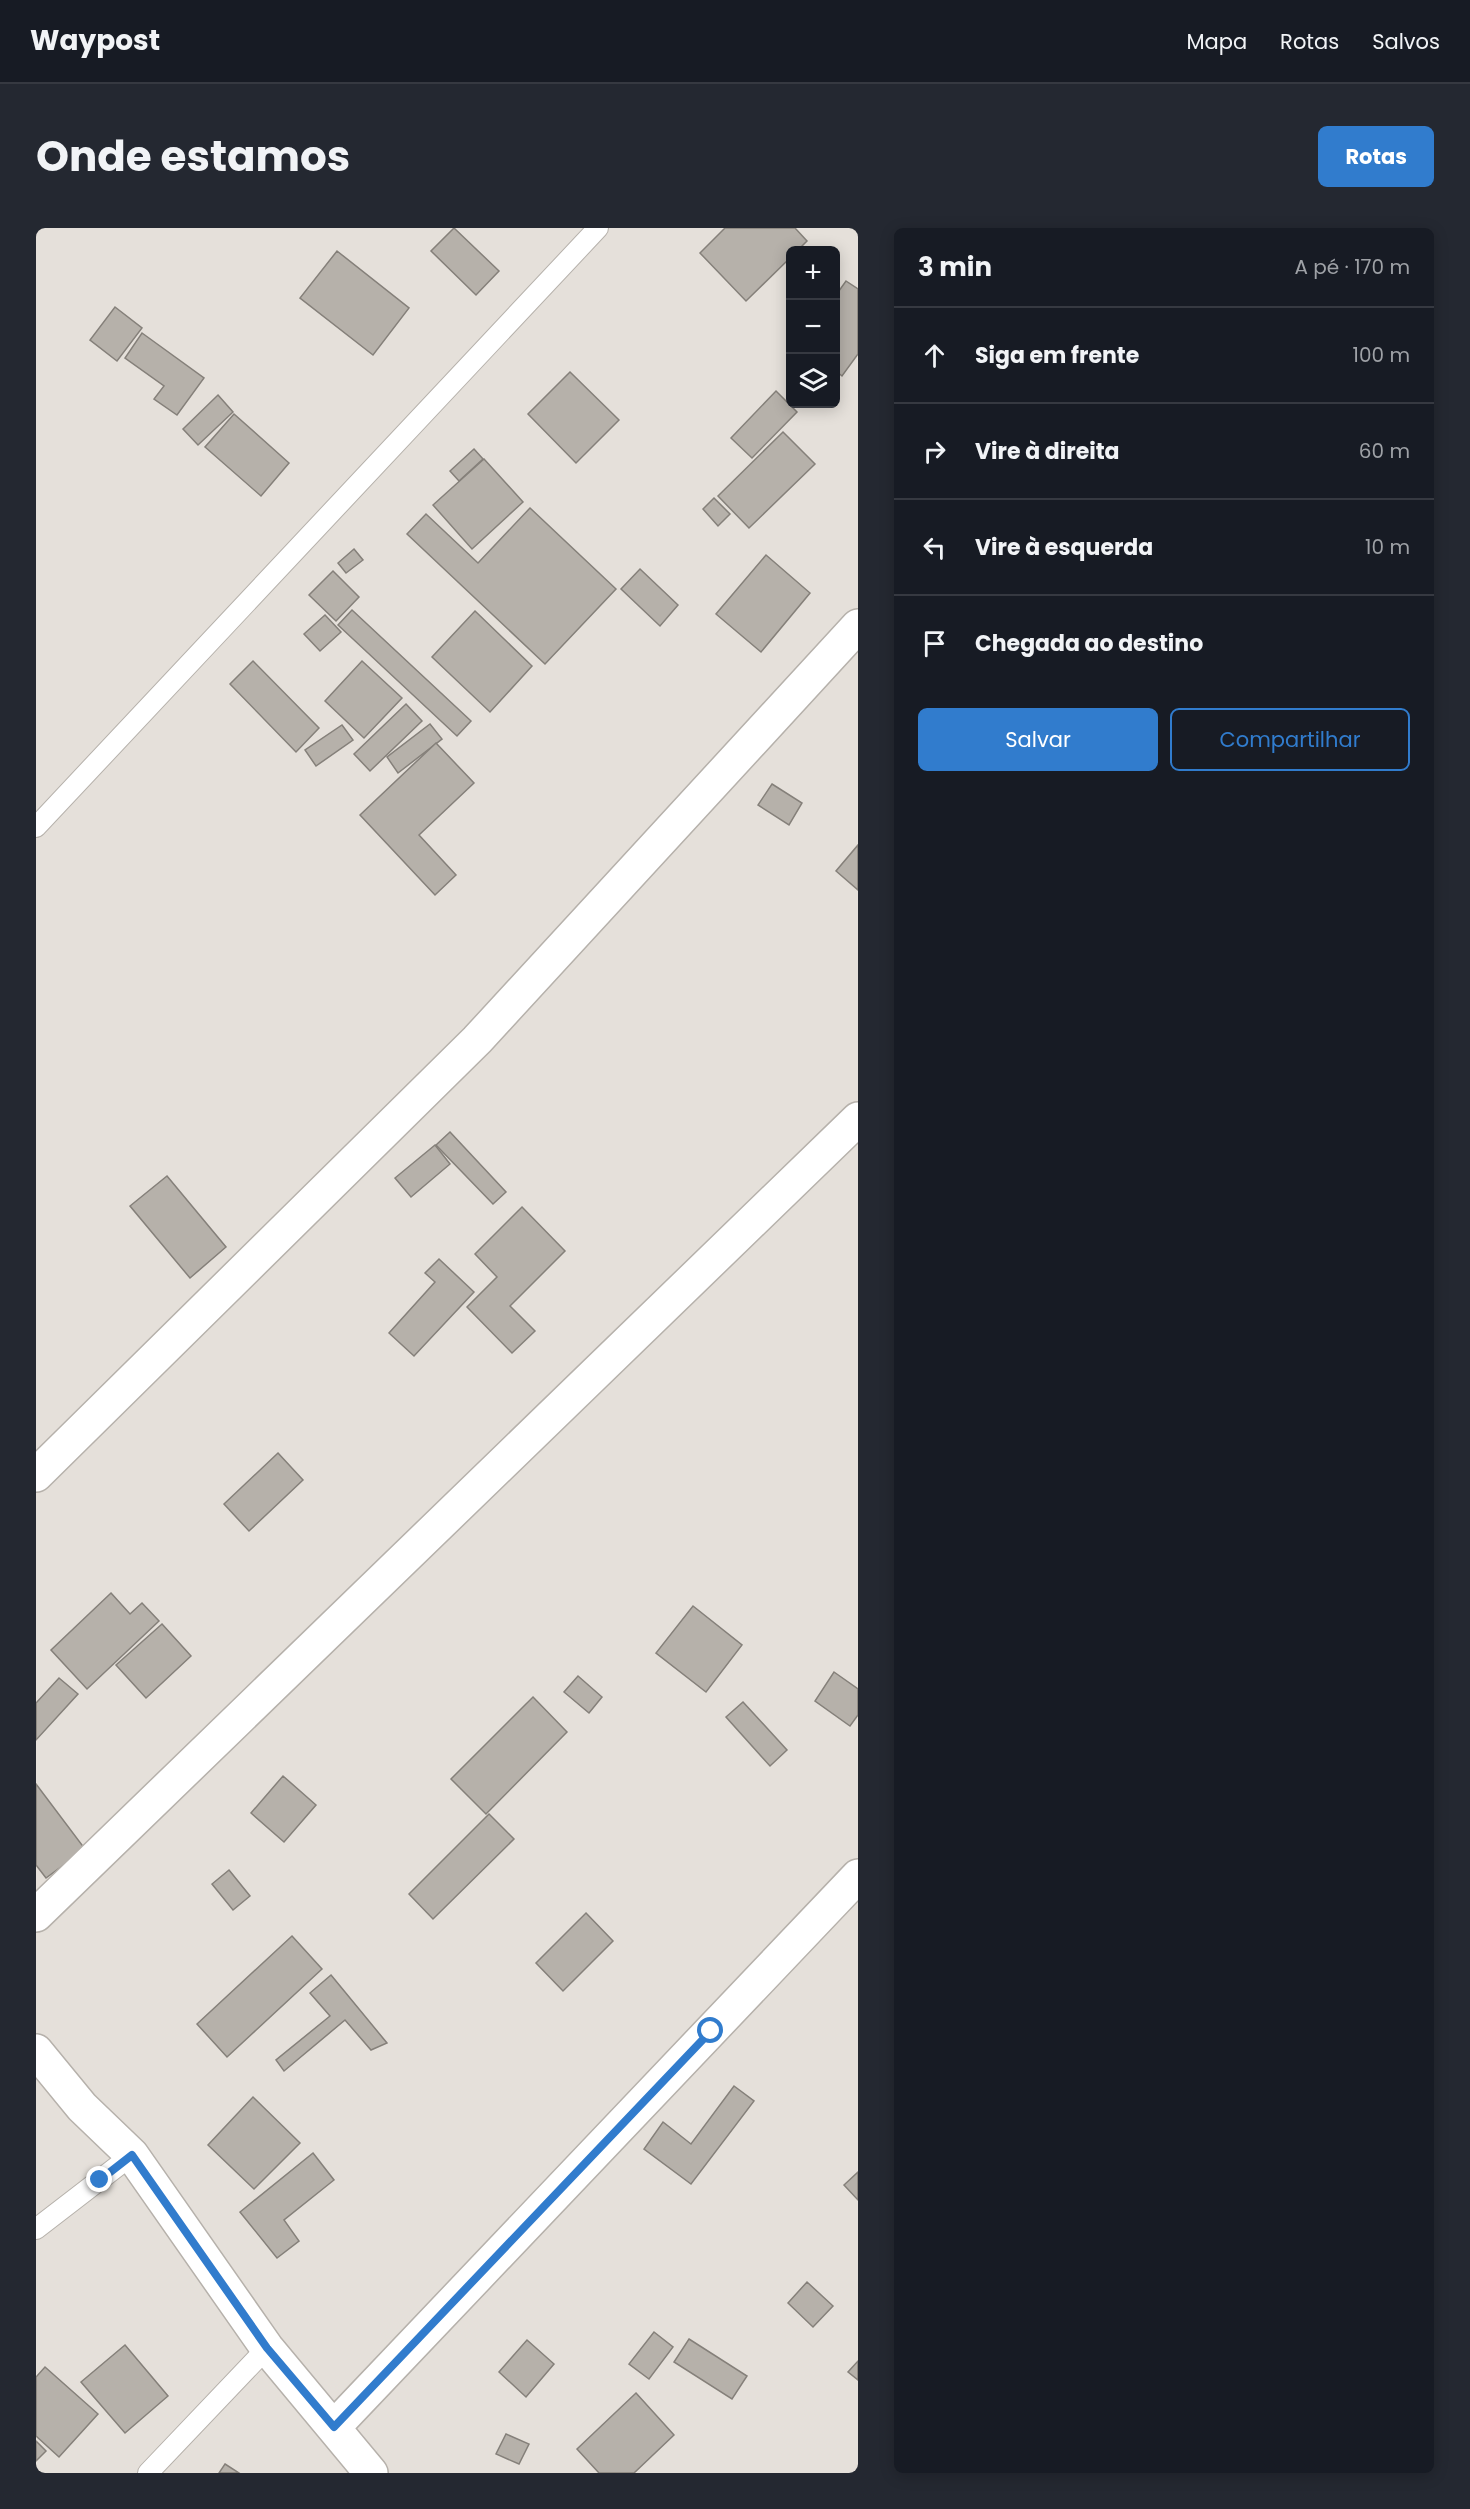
<!DOCTYPE html>
<html lang="pt">
<meta charset="utf-8">
<style>
:root{--surface:#171b24;--page:#242831;--text:#f1f3f6;--muted:#9ea1a6;--line:#363941;--accent:#317ccd}
body{margin:0;font-family:Poppins,sans-serif;background:var(--page);color:var(--text)}
.controls{position:absolute;right:18px;top:18px;display:grid;overflow:hidden;border-radius:9px;box-shadow:0 3px 15px #0003}
.controls button{width:54px;height:54px;display:grid;place-items:center;padding:0;border:0;border-bottom:2px solid var(--line);background:var(--surface);color:var(--text);font:30px sans-serif}
.stop{position:absolute;width:18px;height:18px;margin:-14px;border:4px solid #317ccd;border-radius:50%;background:#fff}
.stop.end{background:#317ccd;border-color:#fff;box-shadow:0 2px 6px #0008}
.list{margin:0;padding:0;list-style:none}
h2{display:flex;justify-content:space-between;align-items:center;height:78px;margin:0;padding:0 24px;font-size:26px}
h2 small{font-size:20px;font-weight:400;color:var(--muted)}
.list li{display:grid;grid-template-columns:39px 1fr auto;gap:18px;align-items:center;box-sizing:border-box;height:96px;padding:0 24px;border-top:2px solid var(--line)}
.list b{display:block;font-size:22px;white-space:nowrap}
.list em{font-size:20px;font-style:normal;color:var(--muted)}
.actions{display:flex;gap:12px;padding:18px 24px}
.actions a{flex:1;padding:14px 0;border:2px solid var(--accent);border-radius:9px;text-align:center;font-size:21px;color:var(--accent)}
.actions .main{background:var(--accent);color:#fff}
.icon{flex:none;width:33px;height:33px;fill:none;stroke:currentColor;stroke-width:2;stroke-linecap:round;stroke-linejoin:round}
.map{position:relative;flex:none;width:822px;height:2245px;overflow:hidden;border-radius:9px}
header{display:flex;align-items:center;gap:36px;box-sizing:border-box;height:84px;padding:0 30px;background:var(--surface);border-bottom:2px solid var(--line)}
header strong{font-size:28px}
nav{display:flex;gap:33px;margin-inline-start:auto;font-size:21px}
.intro{display:flex;align-items:center;justify-content:space-between;box-sizing:border-box;height:144px;padding:0 36px}
h1{margin:0;font-size:42px}
.button{padding:15px 27px;border-radius:9px;background:var(--accent);color:#fff;font-size:21px;font-weight:700}
main{display:flex;gap:36px;padding:0 36px}
aside{flex:1;background:var(--surface);border-radius:9px;box-shadow:0 3px 15px #0003}
.map>svg:first-child{display:block}
</style>
<header>
<strong>Waypost</strong>
<nav><a>Mapa</a><a>Rotas</a><a>Salvos</a></nav>
</header>
<div class="intro"><h1>Onde estamos</h1><a class="button">Rotas</a></div>
<main>
<div class="map">
<svg width="822" height="2245" viewBox="0 0 822 2245">
<rect width="100%" height="100%" fill="#e5e0da"/>
<g fill="#b6b1aa" stroke="#85807a" stroke-width="1.5">
<path d="M418,0l45,43 -23,24 -45,-44z"/>
<path d="M689,0h70l12,13 -9,9h-8v8l-44,43 -46,-48z"/>
<path d="M301,23l72,57 -36,47 -73,-57z"/>
<path d="M810,53l12,8v65l-16,22 -6,-5v-76z"/>
<path d="M79,79l27,21 -25,33 -27,-21z"/>
<path d="M106,105l62,45 -27,37 -23,-16 10,-13 -39,-28z"/>
<path d="M534,144l49,48 -43,43 -48,-49z"/>
<path d="M740,163l21,21 -45,46 -21,-20z"/>
<path d="M182,167l15,17 -35,33 -15,-16z"/>
<path d="M198,186l55,49 -28,33 -56,-49z"/>
<path d="M747,204l32,32 -66,64 -31,-32z"/>
<path d="M438,221l9,10 -24,22 -9,-10z"/>
<path d="M448,231l39,43 -51,47 -39,-44z"/>
<path d="M678,270l16,16 -12,12 -15,-17z"/>
<path d="M494,280l86,81 -71,75 -138,-130 19,-20 52,49z"/>
<path d="M318,321l9,11 -17,13 -8,-10z"/>
<path d="M730,327l44,38 -49,59 -45,-38z"/>
<path d="M604,341l38,36 -18,21 -39,-37z"/>
<path d="M297,343l26,26 -23,24 -27,-26z"/>
<path d="M316,382l119,111 -14,15 -119,-111z"/>
<path d="M439,383l57,55 -42,46 -58,-55z"/>
<path d="M289,387l16,17 -21,19 -16,-17z"/>
<path d="M217,433l66,67 -23,24 -66,-68z"/>
<path d="M326,433l40,37 -38,40 -39,-37z"/>
<path d="M370,476l16,17 -52,50 -16,-17z"/>
<path d="M394,496l12,15 -44,34 -11,-16z"/>
<path d="M306,497l11,15 -37,26 -11,-16z"/>
<path d="M400,515l38,40 -55,52 37,40 -21,20 -75,-80z"/>
<path d="M736,556l30,19 -13,22 -31,-20z"/>
<path d="M822,617v45l-22,-19z"/>
<path d="M414,904l56,60 -13,12 -57,-59z"/>
<path d="M399,917l15,19 -39,33 -16,-19z"/>
<path d="M131,948l59,71 -36,31 -60,-72z"/>
<path d="M486,979l43,44 -55,55 25,25 -23,22 -45,-46 30,-30 -22,-23z"/>
<path d="M403,1031l35,33 -60,64 -25,-23 46,-51 -10,-9z"/>
<path d="M242,1225l25,27 -54,51 -25,-27z"/>
<path d="M75,1365l19,21 12,-11 17,18 -72,68 -36,-39z"/>
<path d="M657,1378l49,39 -36,47 -50,-39z"/>
<path d="M126,1396l29,32 -45,42 -30,-33z"/>
<path d="M798,1444l24,17v26l-8,11 -35,-25z"/>
<path d="M542,1448l24,21 -13,16 -25,-21z"/>
<path d="M23,1450l19,16 -42,46v-37z"/>
<path d="M497,1469l34,35 -81,82 -35,-35z"/>
<path d="M707,1474l44,48 -17,16 -44,-49z"/>
<path d="M247,1548l33,29 -32,37 -33,-29z"/>
<path d="M0,1556l49,65 -39,29 -10,-13z"/>
<path d="M453,1586l25,25 -81,80 -24,-25z"/>
<path d="M193,1642l21,26 -17,14 -21,-26z"/>
<path d="M550,1685l27,28 -50,50 -27,-28z"/>
<path d="M256,1708l30,33 -95,88 -30,-33z"/>
<path d="M295,1747l56,68 -16,7 -26,-30 -61,51 -8,-11 54,-44 -20,-23z"/>
<path d="M698,1858l20,15 -63,83 -47,-35 19,-27 28,22z"/>
<path d="M217,1869l47,46 -46,46 -46,-44z"/>
<path d="M277,1925l21,27 -50,40 15,21 -22,17 -37,-46z"/>
<path d="M822,1944v28l-14,-15z"/>
<path d="M771,2054l26,24 -20,21 -25,-24z"/>
<path d="M618,2104l19,15 -24,32 -20,-15z"/>
<path d="M653,2111l58,37 -15,23 -58,-37z"/>
<path d="M491,2112l27,24 -28,33 -27,-25z"/>
<path d="M89,2117l43,51 -43,37 -44,-51z"/>
<path d="M822,2133v19l-10,-8z"/>
<path d="M9,2139l53,47 -39,43 -23,-21v-59z"/>
<path d="M600,2165l38,42 -40,38h-35l-22,-24z"/>
<path d="M470,2206l23,10 -10,20 -23,-10z"/>
<path d="M0,2213l10,10 -10,10z"/>
<path d="M189,2236l14,9h-20z"/>
</g>
<g fill="none" stroke-linecap="round" stroke-linejoin="round">
<defs>
<g id="lane">
<path d="M0,599l562,-599"/>
<path d="M0,2001l96,-74"/>
<path d="M112,2245l119,-125"/>
</g>
<g id="street">
<path d="M0,1247l441,-435 381,-414"/>
<path d="M0,1687l822,-796"/>
<path d="M0,1823l46,56 50,48 135,193 104,125"/>
<path d="M298,2199l524,-551"/>
</g>
</defs>
<use href="#lane" stroke="#b6b1ab" stroke-width="22"/>
<use href="#street" stroke="#b6b1ab" stroke-width="36"/>
<use href="#lane" stroke="#fff" stroke-width="20"/>
<use href="#street" stroke="#fff" stroke-width="33"/>
</g>
<g fill="none" stroke-linecap="round" stroke-linejoin="round">
<path stroke="#317ccd" stroke-width="8" d="M64,1952l32,-25 135,193 67,79 377,-396"/>
</g>
</svg>
<div class="controls">
<button>+</button>
<button>−</button>
<button><svg class="icon" aria-label="layers" viewBox="0 0 24 24"><path d="M12 4l9 5-9 5-9-5zM3 14l9 5 9-5"/></svg></button>
</div>
<div class="stop" style="left:675px;top:1803px"></div>
<div class="stop end" style="left:64px;top:1952px"></div>
</div>
<aside>
<h2>3 min<small>A pé · 170 m</small></h2>
<ul class="list">
<li><svg class="icon" aria-label="ahead" viewBox="0 0 24 24"><path d="M12 20V5M6 11l6-6 6 6"/></svg><div><b>Siga em frente</b></div><em>100 m</em></li>
<li><svg class="icon" aria-label="right" viewBox="0 0 24 24"><path d="M7 20v-9h11M14 6l5 5-5 5"/></svg><div><b>Vire à direita</b></div><em>60 m</em></li>
<li><svg class="icon" aria-label="left" viewBox="0 0 24 24"><path d="M17 20v-9H6M10 6l-5 5 5 5"/></svg><div><b>Vire à esquerda</b></div><em>10 m</em></li>
<li><svg class="icon" aria-label="arrive" viewBox="0 0 24 24"><path d="M6 21V4h12l-3 4 3 4H6"/></svg><div><b>Chegada ao destino</b></div></li>
</ul>
<div class="actions"><a class="main">Salvar</a><a>Compartilhar</a></div>
</aside>
</main>
